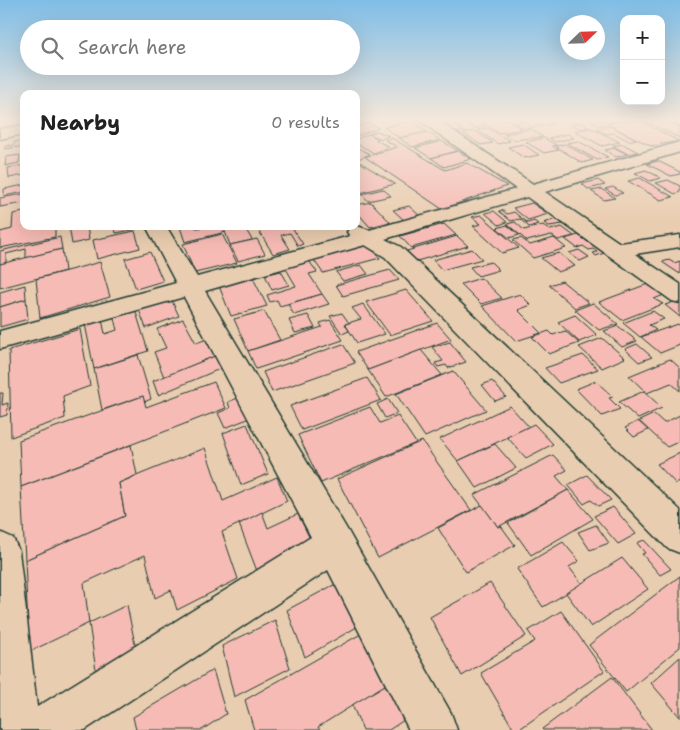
<!DOCTYPE html>
<meta charset="utf-8">
<style>
:root{--surface:#fff;--page:#f2f2f2;--text:#222;--muted:#767676;--line:#e0e0e0}
body{margin:0;font-family:"Shantell Sans",sans-serif;background:var(--page);color:var(--text)}
.controls{position:absolute;right:15px;top:15px;display:grid;overflow:hidden;border-radius:10px;box-shadow:0 5px 20px #0002}
.controls button{width:45px;height:45px;display:grid;place-items:center;padding:0;border:0;border-bottom:1px solid var(--line);background:var(--surface);color:var(--text);font:25px sans-serif}
.compass{position:absolute;left:560px;top:15px;width:45px;height:45px;border-radius:50%;background:var(--surface);box-shadow:0 5px 20px #0002;rotate:67deg}
.list{margin:0;padding:0;list-style:none}
h2{display:flex;justify-content:space-between;align-items:center;height:65px;margin:0;padding:0 20px;font-size:21px}
h2 small{font-size:16px;font-weight:400;color:var(--muted)}
.icon{flex:none;width:28px;height:28px;fill:none;stroke:currentColor;stroke-width:2;stroke-linecap:round;stroke-linejoin:round}
.map{position:relative;flex:none;width:680px;height:730px;overflow:hidden}
.search{position:absolute;background:var(--surface);box-shadow:0 5px 20px #0002;left:20px;top:20px;width:340px;height:55px;display:flex;align-items:center;gap:12px;box-sizing:border-box;padding:0 18px;border-radius:28px;color:var(--muted);font-size:19px}
.panel{position:absolute;background:var(--surface);box-shadow:0 5px 20px #0002;left:20px;top:90px;width:340px;height:140px;border-radius:10px}
.map>svg:first-child{display:block}
</style>
<div class="map">
<svg width="680" height="730" viewBox="0 0 680 730">
<rect width="100%" height="100%" fill="#e9cdb0"/>
<filter id="ink" filterUnits="userSpaceOnUse"><feTurbulence type="fractalNoise" baseFrequency=".02" numOctaves="2"/><feDisplacementMap in="SourceGraphic" scale="10" xChannelSelector="R" yChannelSelector="G"/><feConvolveMatrix kernelMatrix="1 2 1 2 8 2 1 2 1" color-interpolation-filters="sRGB"/></filter>
<g filter="url(#ink)">
<g fill="#f6bbb4" stroke="#1f3d34">
<path d="M462,120h15l9,6 -12,2z"/>
<path d="M479,120h30l13,9 -23,4z"/>
<path d="M522,120h26l5,4 -29,5 -9,-6 9,-1z"/>
<path d="M589,120h28l-18,6z"/>
<path d="M624,120h14l41,21 -28,5 -44,-22z"/>
<path d="M642,120h24l14,7v11z"/>
<path d="M411,121l16,11 -28,6 -15,-11z"/>
<path d="M450,122l14,9 -14,3 -14,-10z"/>
<path d="M580,122l9,5 -9,2 -9,-5z"/>
<path d="M368,123l11,5 -23,8v-8z"/>
<path d="M610,126l26,13 -7,2 -15,-8 -7,1 -11,-5z"/>
<path d="M488,128l22,13 -12,3 -21,-14z"/>
<path d="M591,128l29,14 -18,4 -28,-15z"/>
<path d="M531,129l12,8 -29,3 -10,-6z"/>
<path d="M377,131l12,5 -8,3 -11,-5z"/>
<path d="M475,131l18,12 -12,2 -18,-12z"/>
<path d="M427,132l13,8 -28,7 -13,-9z"/>
<path d="M369,134l9,5 -2,1 13,7 -15,6 -18,-10v-4z"/>
<path d="M568,134l6,4 -19,4 -6,-4z"/>
<path d="M392,138l53,32 22,-7 40,23 -65,23 -77,-52 32,-10 -12,-7z"/>
<path d="M544,138l12,7 -4,1 7,4 -15,3 -18,-11z"/>
<path d="M24,141v5l-19,3v-3l9,-1v-3z"/>
<path d="M442,141l16,10 -27,7 -16,-10z"/>
<path d="M578,141l30,16 -11,3 -30,-17z"/>
<path d="M523,144l16,11 -15,3 -16,-11z"/>
<path d="M565,144l28,16 -11,3 -27,-17z"/>
<path d="M623,144l15,8 -10,2 -15,-8z"/>
<path d="M356,147l14,7 -14,6z"/>
<path d="M615,148l12,6 -11,3 -11,-7z"/>
<path d="M458,151l13,8 -27,8 -13,-9z"/>
<path d="M20,155l-1,8 -14,3 1,-9z"/>
<path d="M358,161l37,23 -39,10z"/>
<path d="M658,161l22,11v2l-9,2 -24,-12z"/>
<path d="M24,165v10l-15,3 -1,-10z"/>
<path d="M646,170l15,8 -11,3 -15,-8z"/>
<path d="M640,178l33,19 -12,3 -33,-19z"/>
<path d="M598,180l7,5 -17,4 -6,-5z"/>
<path d="M668,180l12,6v6l-5,2 -19,-11z"/>
<path d="M24,185v7l-20,4v-7z"/>
<path d="M613,187l10,6 -8,2 -10,-6z"/>
<path d="M383,189l8,7 -23,5 -6,-7z"/>
<path d="M602,189l13,9 -11,2 -13,-9z"/>
<path d="M24,194v9l-24,4v-9z"/>
<path d="M371,202l19,20 -20,5 -14,-16v-6z"/>
<path d="M532,203l16,11 -20,6 -15,-12z"/>
<path d="M409,206l12,11 -16,4 -12,-11z"/>
<path d="M502,210l5,4 7,-2 13,11 7,-2 4,3 -9,3 -9,-8 -9,2 -12,-10z"/>
<path d="M494,211l13,11 -8,3 -14,-12z"/>
<path d="M24,212v14h31v11l-55,11v-16l12,-3 1,-15z"/>
<path d="M481,215l38,33 -17,5 -29,-27 8,-2 -9,-7z"/>
<path d="M556,219l7,5 -14,2 -5,-3z"/>
<path d="M515,222l9,8 19,-5 7,5 12,-3 12,9 -16,4 -7,-5 -24,6 -20,-17z"/>
<path d="M444,224l12,11 -45,13 -11,-12z"/>
<path d="M507,225l12,10 -10,3 -12,-10z"/>
<path d="M69,226h18l2,14 -17,4z"/>
<path d="M114,226h22l1,3 -21,4z"/>
<path d="M195,226l1,2 27,-2 3,6 -41,10 -5,-15z"/>
<path d="M223,226h21l8,14 -22,5z"/>
<path d="M264,226h27l12,18 -5,2 -8,-13 -9,2 9,14 -17,5 -16,-26z"/>
<path d="M135,231l5,17 -43,11 -4,-19z"/>
<path d="M222,234l15,29 -42,10 -12,-29z"/>
<path d="M578,235l26,18 -8,3 -3,-3 4,-1 -4,-3 -4,1 -6,-4 -6,2 -12,-9z"/>
<path d="M457,236l11,10 -51,15 -10,-10z"/>
<path d="M60,237l2,12 -36,9v-9l-20,5v9l-6,1v-13z"/>
<path d="M521,238l9,7 24,-7 12,10 -33,10 -20,-18z"/>
<path d="M257,239l8,15 -27,7 -8,-16z"/>
<path d="M369,245l11,13 -57,15 -10,-14z"/>
<path d="M62,249l3,22 -65,17v-24z"/>
<path d="M472,249l10,10 -40,11 -9,-10z"/>
<path d="M579,250l10,7 -9,4 -11,-8z"/>
<path d="M150,252l13,29 -27,8 -11,-30z"/>
<path d="M559,253l16,13 -17,6 -17,-14z"/>
<path d="M669,260l5,3 6,-2v13l-18,-12z"/>
<path d="M309,261l8,11 -8,2 13,20 -42,12 -3,-6 -7,2 -3,-7 29,-9 -11,-19z"/>
<path d="M100,262l10,35 -70,21 -4,-39z"/>
<path d="M491,262l8,8 -21,6 -8,-9z"/>
<path d="M361,265l7,9 -25,7 -7,-9z"/>
<path d="M390,270l9,10 -56,16 -7,-11z"/>
<path d="M281,271l8,14 -17,5 -7,-15z"/>
<path d="M253,278l14,28 -36,10 -12,-30z"/>
<path d="M481,278l21,20 -21,6 -20,-20z"/>
<path d="M562,281l27,22 -14,5 -26,-23z"/>
<path d="M653,282l16,11 -15,6 9,5 -41,16 -23,-18z"/>
<path d="M25,285l1,14 -26,8v-15z"/>
<path d="M406,290l27,31 -43,14 -24,-33z"/>
<path d="M322,294l7,10 -35,11 -6,-11z"/>
<path d="M520,294l11,11 -13,5 23,23 -25,8 -34,-35z"/>
<path d="M26,299l2,20 -28,8v-20z"/>
<path d="M171,299l8,17 -33,12 -7,-18z"/>
<path d="M677,301l3,2v14l-15,-12z"/>
<path d="M593,303l25,21 -19,6 -24,-20z"/>
<path d="M363,304l22,30 -28,9 -12,-19 16,-5 -9,-11z"/>
<path d="M135,309l13,42 -54,18 -9,-45 17,-5 3,15 12,-4 -4,-15z"/>
<path d="M264,311l16,29 -32,11 -14,-32z"/>
<path d="M653,311l11,8 -15,6 7,5 -16,7 -17,-14z"/>
<path d="M342,313l7,10 -4,1 4,7 -7,3 -12,-18z"/>
<path d="M308,315l7,13 -20,5 -6,-13z"/>
<path d="M575,315l22,20 -18,7 -21,-20z"/>
<path d="M183,319l13,24 11,-4 8,17 -51,21 -10,-25 12,-4 -9,-19z"/>
<path d="M330,320l13,20 -87,29 -8,-18 74,-24 -2,-4z"/>
<path d="M437,323l14,16 -83,31 -12,-18z"/>
<path d="M678,324l2,2v19l-20,8 -19,-16z"/>
<path d="M618,326l19,15 -15,6 -18,-16z"/>
<path d="M80,329l10,57 -27,10 2,22 -54,19 -2,-87z"/>
<path d="M549,331l4,4 12,-4 14,12 -30,11 -17,-17z"/>
<path d="M602,338l23,20 -23,10 -23,-21z"/>
<path d="M450,342l16,20 -18,6 -2,-3 -8,2 -3,-4 8,-2 -11,-14z"/>
<path d="M343,344l12,19 -83,29 -9,-20z"/>
<path d="M637,344l15,13 -13,5 -14,-13z"/>
<path d="M421,350l21,25 -56,22 -18,-27z"/>
<path d="M138,355l13,44 -7,3 -1,-6 -41,14 -8,-41z"/>
<path d="M583,355l15,14 -39,14 -14,-15z"/>
<path d="M215,356l7,12 -64,27 -5,-14z"/>
<path d="M670,359l10,9v23l-9,-8 -24,10 -18,-17z"/>
<path d="M453,371l33,39 -61,27 -29,-43z"/>
<path d="M367,378l14,22 -79,30 -12,-24z"/>
<path d="M492,381l14,16 -11,4 -13,-16z"/>
<path d="M596,381l17,16 -4,1 11,11 -18,7 -26,-27z"/>
<path d="M214,382l12,26 -205,79 -2,-47 124,-44 3,11z"/>
<path d="M644,391l18,17 -24,11 -19,-17z"/>
<path d="M0,393h3l-1,12 6,-2 -1,12 -7,2z"/>
<path d="M240,397l10,21 -25,10 -7,-15 12,-5 -2,-6z"/>
<path d="M388,399l9,14 -12,5 -8,-14z"/>
<path d="M510,406l19,21 -71,34 -18,-22z"/>
<path d="M370,407l10,16 18,-7 18,27 -95,40 -23,-48z"/>
<path d="M654,414l10,9 16,-8v26l-13,6 -28,-26z"/>
<path d="M638,421l10,9 -14,7 -9,-9z"/>
<path d="M247,424l21,50 -27,11 -18,-52z"/>
<path d="M534,424l19,20 -27,14 -19,-21z"/>
<path d="M422,441l49,69 -93,48 -41,-79z"/>
<path d="M495,444l21,24 -39,20 -19,-27z"/>
<path d="M131,445l6,30 -18,8 6,33 -100,44 -4,-73z"/>
<path d="M205,448l18,53 54,-24 10,24 -65,31 16,47 -61,31 -6,-20 -16,8 -10,-43 -61,28 5,40 -60,29 -4,-92 100,-44 -6,-33z"/>
<path d="M680,453v29l-4,2 -19,-20z"/>
<path d="M553,455l14,15 -11,6 12,14 -70,37 -24,-32z"/>
<path d="M587,475l24,25 -13,6 -7,-6 -7,4 -16,-19z"/>
<path d="M568,490l25,29 -62,36 -23,-32z"/>
<path d="M482,505l16,22 3,-1 14,19 -49,27 -28,-44z"/>
<path d="M613,507l23,27 -18,10 -24,-28z"/>
<path d="M262,512l6,16 30,-14 14,29 -55,28 -18,-47z"/>
<path d="M596,525l13,18 -19,7 -12,-18z"/>
<path d="M644,540l27,29 -11,6 -18,-21 3,-1 -8,-10z"/>
<path d="M563,542l16,19 -10,6 13,17 -39,23 -26,-38z"/>
<path d="M622,558l26,31 -57,38 -25,-34z"/>
<path d="M680,576v71l-54,45 -37,-47z"/>
<path d="M341,581l21,43 -57,33 -18,-47z"/>
<path d="M490,583l36,53 -64,40 -32,-59z"/>
<path d="M127,605l9,44 -40,22 -7,-48z"/>
<path d="M561,611l43,60 -86,59h-4l-33,-57 54,-32 -7,-10z"/>
<path d="M275,620l15,48 -56,29 -12,-51z"/>
<path d="M366,631l24,51 -72,45 2,3h-66l-9,-30z"/>
<path d="M680,657v60l-29,-34z"/>
<path d="M213,670l13,44 -24,16h-66l-3,-13z"/>
<path d="M612,677l40,53h-109l-1,-1z"/>
<path d="M390,682l17,36 -18,12h-26l-11,-25z"/>
</g>
<g fill="none" stroke-linecap="round" stroke-linejoin="round">
<defs>
<g id="street">
<path d="M419,120h18l96,64 147,-42v10l-135,40 75,51 60,-8v12l-45,7 45,30v19l-8,-2 -145,-104 -142,42 16,8 279,263v43l-13,-5 -282,-291 -20,-12 -160,46 143,240 103,182 6,17h-48l-81,-160 -243,160h-85v-198l13,6 6,13 18,156 274,-170 -127,-240 -184,52v-18l176,-48 -30,-57h20l31,51 153,-41 -3,-4 3,-4 7,-2 12,4 147,-41z"/>
<path d="M24,125v9l-24,5v-10z"/>
</g>
</defs>
<use href="#street" stroke="#1f3d34" stroke-width="3"/>
<use href="#street" fill="#e9cdb0" fill-rule="evenodd"/>
</g>
</g>
<linearGradient id="sky" x2="0" y2="1"><stop stop-color="#7fbde6"/><stop offset="0.54" stop-color="#f5e8db"/><stop offset="1" stop-color="#f5e8db" stop-opacity="0"/></linearGradient>
<rect width="680" height="223" fill="url(#sky)"/>
</svg>
<div class="controls">
<button>+</button>
<button>−</button>
</div>
<svg class="compass" viewBox="-18 -18 36 36"><path d="M0-13l5 13h-10z" fill="#e53935"/><path d="M0 13l5-13h-10z" fill="#767676"/></svg>
<div class="search"><svg class="icon" aria-label="search" viewBox="0 0 24 24"><circle cx="10" cy="10" r="6"/><path d="M15 15l6 6"/></svg>Search here</div>
<section class="panel">
<h2>Nearby<small>0 results</small></h2>
<ul class="list">
</ul>
</section>
</div>
